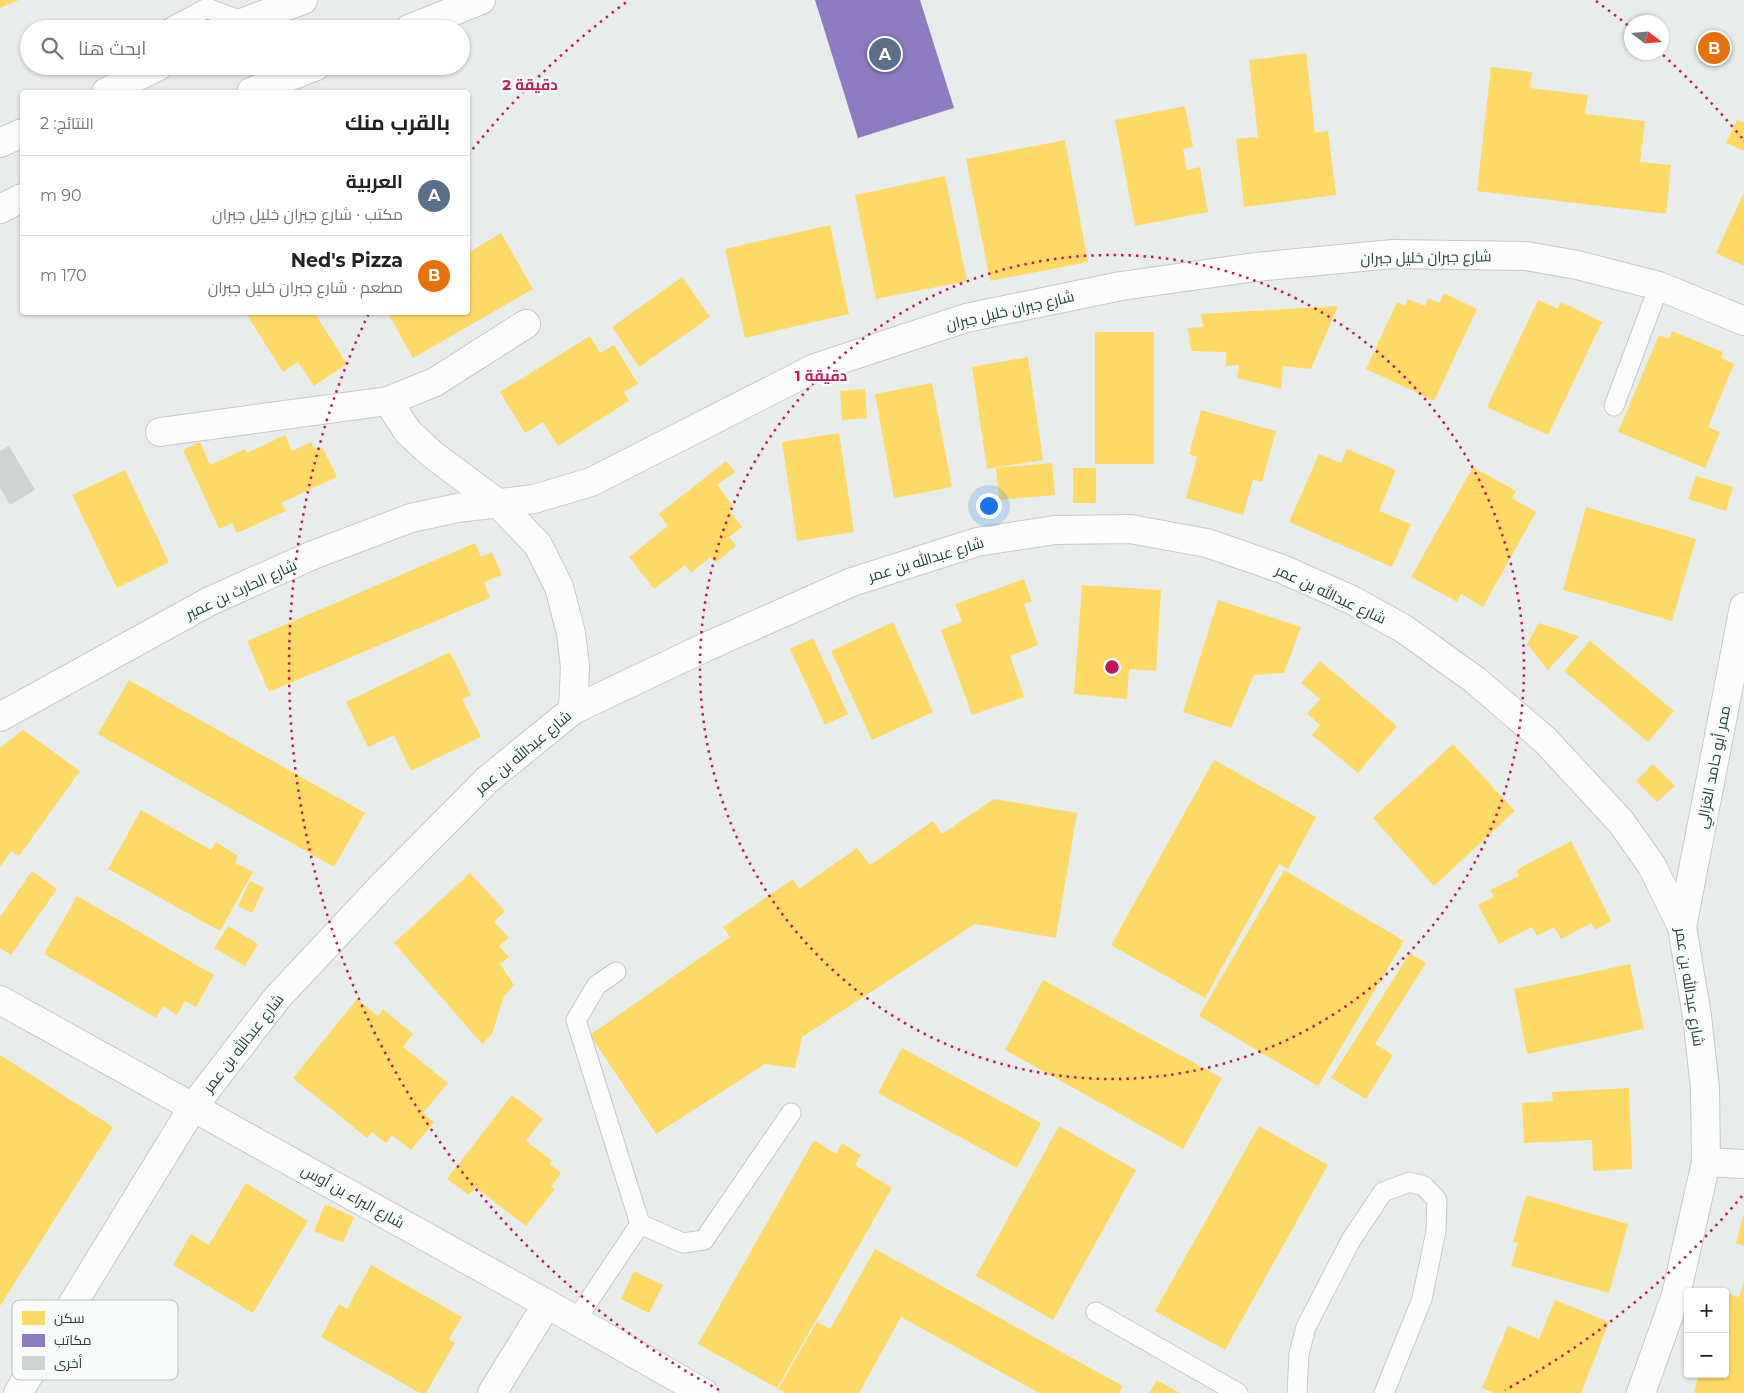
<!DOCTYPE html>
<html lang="ar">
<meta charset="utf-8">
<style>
:root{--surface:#fff;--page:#f2f2f2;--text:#222;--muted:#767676;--line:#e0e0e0;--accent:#697e78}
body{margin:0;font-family:Montserrat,Cairo,sans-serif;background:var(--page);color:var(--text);direction:rtl}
.controls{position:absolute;right:15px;bottom:15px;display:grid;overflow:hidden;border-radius:5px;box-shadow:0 1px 4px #0004}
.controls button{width:45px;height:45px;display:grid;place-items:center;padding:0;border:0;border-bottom:1px solid var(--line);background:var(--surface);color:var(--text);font:25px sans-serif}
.compass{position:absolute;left:1624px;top:15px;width:45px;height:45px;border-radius:50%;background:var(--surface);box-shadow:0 1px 4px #0004;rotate:106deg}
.you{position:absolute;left:988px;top:505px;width:18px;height:18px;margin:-12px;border:4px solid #fff;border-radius:50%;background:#1a73e8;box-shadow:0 0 0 8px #1a73e833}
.badge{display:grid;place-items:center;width:32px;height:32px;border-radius:50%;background:var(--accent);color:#fff;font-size:16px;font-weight:700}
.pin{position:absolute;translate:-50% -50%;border:2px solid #fff;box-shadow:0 1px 5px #0006}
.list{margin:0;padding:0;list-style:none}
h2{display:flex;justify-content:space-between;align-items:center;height:65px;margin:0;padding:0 20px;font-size:21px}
h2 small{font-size:16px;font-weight:400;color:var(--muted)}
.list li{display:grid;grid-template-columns:32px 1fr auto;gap:15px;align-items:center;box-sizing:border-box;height:80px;padding:0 20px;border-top:1px solid var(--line)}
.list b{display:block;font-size:19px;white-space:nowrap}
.list p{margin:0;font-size:16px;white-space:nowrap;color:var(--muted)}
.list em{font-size:16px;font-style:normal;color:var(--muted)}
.icon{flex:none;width:28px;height:28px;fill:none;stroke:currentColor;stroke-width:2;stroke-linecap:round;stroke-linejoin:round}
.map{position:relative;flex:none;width:1744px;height:1393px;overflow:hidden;direction:ltr}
.search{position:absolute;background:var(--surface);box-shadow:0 1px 4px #0004;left:20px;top:20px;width:450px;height:55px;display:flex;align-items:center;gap:12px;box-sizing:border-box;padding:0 18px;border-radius:28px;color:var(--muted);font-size:19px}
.panel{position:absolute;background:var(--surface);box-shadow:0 1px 4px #0004;left:20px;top:90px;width:450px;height:225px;border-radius:5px;direction:rtl}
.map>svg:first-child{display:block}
</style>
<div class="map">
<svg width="1744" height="1393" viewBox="0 0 1744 1393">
<rect width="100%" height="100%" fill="#e8edeb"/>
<g fill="#ffd966">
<path d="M0,0h19l-19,8z"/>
<path d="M1306,53l9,80 13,-2 8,64 -92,12 -8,-68 22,-2 -9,-77z"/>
<path d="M1491,67l41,5 -2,16 58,7 -3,19 60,7 -5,41 31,3 -5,49 -189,-23z"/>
<path d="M1185,106l8,41 -10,2 4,21 13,-3 8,45 -73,14 -20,-106z"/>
<path d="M1737,120l7,3v28l-18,-8z"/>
<path d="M1065,140l23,122 -98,19 -24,-122z"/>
<path d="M945,176l22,105 -91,18 -21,-104z"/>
<path d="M1744,192v74l-28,-13z"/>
<path d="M830,225l19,89 -104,24 -20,-89z"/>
<path d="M501,233l32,56 -120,69 -26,-46h81v-59z"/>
<path d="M682,277l28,40 -71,50 -27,-40z"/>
<path d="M1444,293l33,16 -43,92 -68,-32 31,-67 8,4 3,-7 17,7 3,-8 11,5z"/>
<path d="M1538,300l20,9 3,-7 41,20 -54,113 -61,-28z"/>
<path d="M1338,306l-27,63 -28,-3 -2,23 -44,-11 2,-13 -13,1v-14l-35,-1 -3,-23 15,-1 -2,-13z"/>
<path d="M245,312h69l33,52 -33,22 -16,-24 -15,10z"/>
<path d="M1672,331l51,21 -2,6 13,6 -26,63 12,5 -15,36 -87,-36 41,-97 10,4z"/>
<rect x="1095" y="332" width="59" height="132"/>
<path d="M590,336l10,17 14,-8 24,39 -14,8 5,9 -71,45 -15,-24 -18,11 -25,-41z"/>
<path d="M1028,357l15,103 -56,9 -15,-102z"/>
<path d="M932,383l20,104 -58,11 -19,-104z"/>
<path d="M865,389l2,29 -25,2 -2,-29z"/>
<path d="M1201,410l75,21 -14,51 -9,-2 -10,35 -57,-17 11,-41 -8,-3z"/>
<path d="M839,433l15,99 -57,9 -15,-99z"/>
<path d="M285,435l7,16 19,-9 4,8 7,-3 15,30 -56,26 5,8 -49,22 -5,-10 -13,6 -36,-79 17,-8 10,23 35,-16 2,4z"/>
<path d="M1347,449l49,21 -17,41 32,13 -19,43 -103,-45 30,-68 22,9z"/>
<path d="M726,461l9,11 -18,13 16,21 -4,4 13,17 -13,10 7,9 -21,17 -5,-6 -19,16 -6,-8 -31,24 -25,-32 39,-31 -9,-12z"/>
<path d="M1052,463l3,32 -56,5 -3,-32z"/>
<path d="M1473,467l43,24 -4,7 24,14 -53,95 -22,-13 -4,8 -46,-25z"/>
<rect x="1073" y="468" width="23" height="35"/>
<path d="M125,470l44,92 -52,26 -45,-93z"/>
<path d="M1696,476l37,11 -7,24 -38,-12z"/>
<path d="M1586,507l110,32 -24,82 -109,-31z"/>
<path d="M475,543l6,14 11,-5 10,23 -18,7 6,16 -221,94 -22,-51z"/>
<path d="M1024,579l8,22 -8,3 14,41 -28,11 14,41 -52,18 -31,-85 21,-8 -7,-18z"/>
<path d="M1082,585l79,5 -5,81 -27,-2 -2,30 -53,-5z"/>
<path d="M1218,600l83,27 -17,46 -30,2 -23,53 -48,-16z"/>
<path d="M893,622l40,90 -61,28 -41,-89z"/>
<path d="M1539,623l40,13 -31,34 -21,-26z"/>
<path d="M813,638l35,76 -23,11 -35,-76z"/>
<path d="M1590,641l84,70 -26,31 -84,-71z"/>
<path d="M450,652l21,43 -9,4 19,38 -70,34 -17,-36 -26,12 -22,-45z"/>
<path d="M1320,661l77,65 -39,47 -46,-38 8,-10 -13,-11 13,-15 -19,-16z"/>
<path d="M129,680l236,133 -31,54 -236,-133z"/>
<path d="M23,730l57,41 -61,85 -8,-5 -11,16v-119z"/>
<path d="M1453,744l62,67 -81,75 -61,-68z"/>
<path d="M1214,760l102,57 -28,52 -9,-5 -74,134 -94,-53z"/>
<path d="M1653,764l22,22 -18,16 -21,-21z"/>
<path d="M994,799l83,14 -21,125 -81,-14 -173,113 -7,31 -30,-4 -109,70 -66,-99 140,-98 -7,-10 70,-48 6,10 58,-41 13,17 63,-44 9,13z"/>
<path d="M141,810l70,40 5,-8 22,14 -3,7 18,9 -33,59 -112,-62z"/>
<path d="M1571,841l40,80 -16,9 -4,-7 -30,16 -7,-12 -17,9 -5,-9 -33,17 -21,-39 16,-8 -4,-7 29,-14 -3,-6z"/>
<path d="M1284,870l120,71 -86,145 -119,-70z"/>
<path d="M32,871l25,18 -46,66 -11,-7v-31z"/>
<path d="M470,873l35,38 -11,11 15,16 -10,8 10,11 -9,7 14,21 -10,11 -12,38 -10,10 -88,-101z"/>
<path d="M250,881l14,7 -12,25 -14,-7z"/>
<path d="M77,896l137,79 -18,32 -11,-6 -8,14 -14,-9 -7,12 -112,-64z"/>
<path d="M228,926l30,18 -13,22 -31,-18z"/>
<path d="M1410,953l16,10 -51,81 18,11 -27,44 -35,-21z"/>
<path d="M1630,964l14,65 -117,25 -13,-65z"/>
<path d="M1043,980l179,98 -39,71 -178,-99z"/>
<path d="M357,999l21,17 5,-7 30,25 -10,13 45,36 -25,30 11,9 -23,28 -19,-15 -6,8 -14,-11 -5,6 -74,-60z"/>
<path d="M902,1048l139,75 -24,45 -139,-75z"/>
<path d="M0,1055l113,72 -113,179z"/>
<path d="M1629,1088l3,81 -39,2 -1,-31 -68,3 -2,-40 31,-2 -1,-9z"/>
<path d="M512,1095l31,24 -17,22 26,20 -2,3 11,9 -10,14 3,3 -28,36 -51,-39 -6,8 -22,-16z"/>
<path d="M1059,1126l77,44 -83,150 -77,-44z"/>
<path d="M1259,1126l69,39 -103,185 -70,-39z"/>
<path d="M814,1140l22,14 6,-11 19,12 -6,10 37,23 -115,200 -79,-44z"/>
<path d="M246,1183l62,38 -55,92 -80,-48 18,-31 18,11z"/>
<path d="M1526,1195l102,29 -19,69 -98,-27 7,-23 -5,-1z"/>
<path d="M325,1204l29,13 -11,26 -29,-12z"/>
<path d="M1743,1216h1v30l-8,-3z"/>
<path d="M875,1249l248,137 -4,7h-80l-138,-76 -42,76h-73l-8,-4 39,-67 13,7z"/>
<path d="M371,1265l91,52 -13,22 6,4 -29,50h-6l-99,-56 18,-33 8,5z"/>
<path d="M634,1271l29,14 -14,28 -28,-14z"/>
<path d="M1744,1282v111h-50l5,-19h26v-81l14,4z"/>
<path d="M1555,1300l54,22 -28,71h-87l-12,-5 26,-62 31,13z"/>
<path d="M1157,1380l23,13h-31z"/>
</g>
<path fill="#8e7cc3" d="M815,0h105l34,108 -96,30z"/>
<path fill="#cfd4d2" d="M9,446l26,44 -25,15 -10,-17v-37z"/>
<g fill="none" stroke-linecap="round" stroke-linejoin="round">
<defs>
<g id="lane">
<path d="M168,29l39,-21 37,14"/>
<path d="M1614,406l45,-120"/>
<path d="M616,972l-19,13 -21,35 64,204"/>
<path d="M1096,1312l142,81"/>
<path d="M576,1320l64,-96 43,19 21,-3 87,-127"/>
<path d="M1297,1393l2,-39 7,-27 45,-87 32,-48 27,-10 14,4 13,14 -1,31 -14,68 -38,94"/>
</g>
<g id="street">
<path d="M388,401l20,31 25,23 66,49 39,41 21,42 12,46 4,34 -2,43"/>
<path d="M160,432l228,-31 47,-19 91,-58"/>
<path d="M0,717l210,-116 103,-46 98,-37 46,-10 77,-9 57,-17 224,-114 151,-50 155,-32 135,-19 137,-13 133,2 51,9 82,21 85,35"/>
<path d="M1682,927l62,-320"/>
<path d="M0,1000l547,304 157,89"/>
<path d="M1706,1162l38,2"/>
<path d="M18,1393l175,-286 84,-109 104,-111 106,-107 86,-70 135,-64 144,-64 125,-40 78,-12 75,-1 77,14 75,26 70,31 52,29 71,51 70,60 76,82 31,44 30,61 15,89 8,72 1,74 -30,133 -35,98"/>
<path d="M492,1393l55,-89"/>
</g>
<g id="secondary">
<path d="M231,29l13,-7 59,-22"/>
<path d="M409,29l72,-29"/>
<path d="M106,92l53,-26"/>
<path d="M251,92l65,-26"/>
<path d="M0,143l22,-10"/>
<path d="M0,209l22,-11"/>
</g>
</defs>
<use href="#lane" stroke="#c5cac8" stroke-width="21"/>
<use href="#street" stroke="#c5cac8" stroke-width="30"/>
<use href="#secondary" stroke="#c3cbc8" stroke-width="30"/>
<use href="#lane" stroke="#fcfcfc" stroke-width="19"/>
<use href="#street" stroke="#fcfcfc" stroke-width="28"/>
<use href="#secondary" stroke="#fcfcfc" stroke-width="28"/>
</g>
<g fill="none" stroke="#c2185b" stroke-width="2.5" stroke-dasharray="2.5 5">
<circle cx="1112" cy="667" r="412"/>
<path d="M1742 1196A823 823 0 0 1 1505 1390M719 1390A823 823 0 0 1 369 313M468 155A823 823 0 0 1 628 1M1596 1A823 823 0 0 1 1630 27M1663 55A823 823 0 0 1 1742 138"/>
</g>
<g text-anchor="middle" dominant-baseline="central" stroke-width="5" stroke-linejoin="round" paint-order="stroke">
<g font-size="15" fill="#24423a" stroke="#f7fbf9">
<text transform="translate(1426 257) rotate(-1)">شارع جبران خليل جبران</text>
<text transform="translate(1010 310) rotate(-13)">شارع جبران خليل جبران</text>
<text transform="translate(926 559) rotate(-17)">شارع عبدالله بن عمر</text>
<text transform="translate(241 589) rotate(-25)">شارع الحارث بن عمير</text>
<text transform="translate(1331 594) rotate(25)">شارع عبدالله بن عمر</text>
<text transform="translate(523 752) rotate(-40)">شارع عبدالله بن عمر</text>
<text transform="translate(1713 767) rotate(-79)">ممر أبو حامد الغزالي</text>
<text transform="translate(1690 987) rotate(81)">شارع عبدالله بن عمر</text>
<text transform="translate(243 1043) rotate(-52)">شارع عبدالله بن عمر</text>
<text transform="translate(353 1196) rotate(29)">شارع البراء بن أوس</text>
</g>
</g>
<rect x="12" y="1300" width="166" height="80" rx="8" fill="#f7fbf9" stroke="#b8c4c0" stroke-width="1"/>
<rect x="22" y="1311" width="23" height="14" fill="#ffd966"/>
<rect x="22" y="1334" width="23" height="13" fill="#8e7cc3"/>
<rect x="22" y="1356" width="23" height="14" fill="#cfd4d2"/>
<g font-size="14" fill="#24423a">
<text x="54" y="1323">سكن</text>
<text x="54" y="1345">مكاتب</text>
<text x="54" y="1368">أخرى</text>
</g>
<circle cx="1112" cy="667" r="8" fill="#c2185b" stroke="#f7fbf9" stroke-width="2.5"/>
<g font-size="15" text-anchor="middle" font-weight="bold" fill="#c2185b" stroke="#f7fbf9" stroke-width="5" stroke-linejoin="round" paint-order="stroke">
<text x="530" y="90">2 دقيقة</text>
<text x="821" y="381">1 دقيقة</text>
</g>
</svg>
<div class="controls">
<button>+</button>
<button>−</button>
</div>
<svg class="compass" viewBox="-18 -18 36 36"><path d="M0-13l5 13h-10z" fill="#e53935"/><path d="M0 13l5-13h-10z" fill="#767676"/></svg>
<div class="you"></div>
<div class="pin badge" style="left:885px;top:54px;background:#5c6f8a">A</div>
<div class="pin badge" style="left:1714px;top:48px;background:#e8710a">B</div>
<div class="search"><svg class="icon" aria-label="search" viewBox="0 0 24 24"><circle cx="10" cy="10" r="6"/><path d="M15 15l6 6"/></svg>ابحث هنا</div>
<section class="panel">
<h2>بالقرب منك<small>النتائج: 2</small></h2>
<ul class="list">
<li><span class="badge" style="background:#5c6f8a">A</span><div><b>العربية</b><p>مكتب · شارع جبران خليل جبران</p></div><em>90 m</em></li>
<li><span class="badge" style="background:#e8710a">B</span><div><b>Ned's Pizza</b><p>مطعم · شارع جبران خليل جبران</p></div><em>170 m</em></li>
</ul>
</section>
</div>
